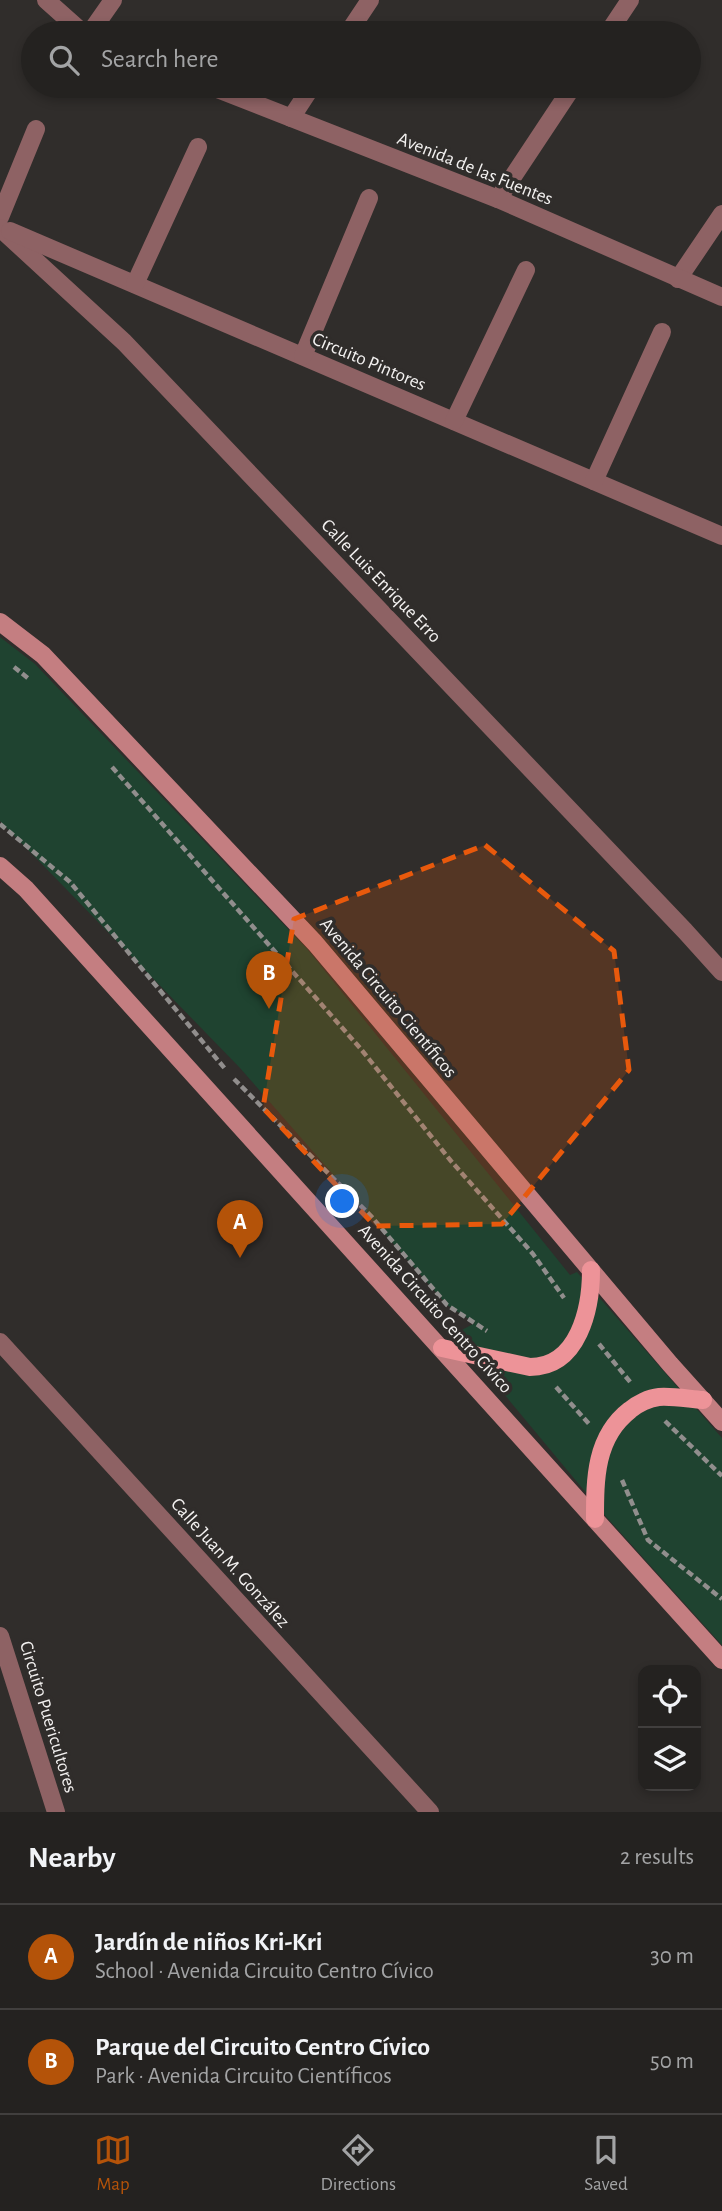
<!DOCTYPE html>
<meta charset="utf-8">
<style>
:root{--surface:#242220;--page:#302f2d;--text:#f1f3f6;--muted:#a3a4a5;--line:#413f3e;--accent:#b45309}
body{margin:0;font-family:"Alegreya Sans",sans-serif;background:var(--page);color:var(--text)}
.controls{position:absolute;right:21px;bottom:21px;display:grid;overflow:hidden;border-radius:14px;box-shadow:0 4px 10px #0003}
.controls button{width:63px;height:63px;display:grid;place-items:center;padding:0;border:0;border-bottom:2px solid var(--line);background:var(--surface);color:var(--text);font:35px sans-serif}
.you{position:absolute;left:343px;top:1202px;width:24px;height:24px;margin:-18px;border:5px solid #fff;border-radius:50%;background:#1a73e8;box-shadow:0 0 0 10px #1a73e833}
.badge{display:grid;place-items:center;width:46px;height:46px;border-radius:50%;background:var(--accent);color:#fff;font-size:23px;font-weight:700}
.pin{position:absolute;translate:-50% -58px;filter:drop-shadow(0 2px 4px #0008)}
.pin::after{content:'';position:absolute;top:37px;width:24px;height:21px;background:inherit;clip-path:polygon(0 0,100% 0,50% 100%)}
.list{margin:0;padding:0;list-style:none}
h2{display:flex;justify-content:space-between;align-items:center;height:91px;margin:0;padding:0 28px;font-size:30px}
h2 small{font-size:23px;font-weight:400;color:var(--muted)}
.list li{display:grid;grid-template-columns:46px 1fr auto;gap:21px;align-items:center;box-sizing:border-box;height:105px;padding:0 28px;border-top:2px solid var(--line)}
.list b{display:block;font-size:26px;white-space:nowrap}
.list p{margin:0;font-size:23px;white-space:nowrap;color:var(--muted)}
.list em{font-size:23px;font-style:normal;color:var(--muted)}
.icon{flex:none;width:38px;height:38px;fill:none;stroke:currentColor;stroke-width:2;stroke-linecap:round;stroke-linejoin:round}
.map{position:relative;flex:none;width:722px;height:1812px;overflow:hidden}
.search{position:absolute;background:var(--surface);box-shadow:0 4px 10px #0003;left:21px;right:21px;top:21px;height:77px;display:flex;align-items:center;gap:18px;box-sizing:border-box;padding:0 24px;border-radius:38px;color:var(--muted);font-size:26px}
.sheet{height:301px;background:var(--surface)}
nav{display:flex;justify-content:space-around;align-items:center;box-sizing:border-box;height:98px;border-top:2px solid var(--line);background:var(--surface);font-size:19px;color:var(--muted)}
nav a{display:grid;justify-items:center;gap:4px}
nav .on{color:var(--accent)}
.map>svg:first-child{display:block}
</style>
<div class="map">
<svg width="722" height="1812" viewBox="0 0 722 1812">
<rect width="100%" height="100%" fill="#302d2b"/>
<path fill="#1f4330" d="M0,637l35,27 273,286 262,325 7,-3 145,166v207l-120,-133 -148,-178 21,-11 -28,-18 -207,-237 -240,-247z"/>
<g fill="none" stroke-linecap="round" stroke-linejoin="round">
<g stroke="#918e8d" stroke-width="4.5" stroke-dasharray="7 3.5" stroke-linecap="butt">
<path d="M14,667l15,12"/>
<path d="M112,767l248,281 91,113 82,93 31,44"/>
<path d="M0,824l70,58 156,188"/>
<path d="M234,1079l137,137 76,89 40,26"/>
<path d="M599,1344l32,39"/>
<path d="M556,1387l34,38"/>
<path d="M665,1421l57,55"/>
<path d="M622,1480l26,60 74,59"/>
</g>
<g stroke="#8e6264" stroke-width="18">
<path d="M90,33l23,-33"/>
<path d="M348,33l22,-33"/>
<path d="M608,33l22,-33"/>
<path d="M291,118l21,-32"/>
<path d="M498,199l75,-113"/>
<path d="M0,217l36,-88"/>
<path d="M0,228l124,114 561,589 37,41"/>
<path d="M10,231l712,305"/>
<path d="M678,279l44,-65"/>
<path d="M135,284l63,-137"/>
<path d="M303,356l66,-158"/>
<path d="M454,421l72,-151"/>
<path d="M594,481l68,-149"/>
<path d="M0,1342l430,470"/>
</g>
<g stroke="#8e6264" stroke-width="18">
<path d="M46,0l37,33"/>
<path d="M210,86l288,113 224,98"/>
<path d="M0,1636l56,176"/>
</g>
<g stroke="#c47e81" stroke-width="18">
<path d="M0,622l43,33 272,288 355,421 52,58"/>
<path d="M0,866l26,23 696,771"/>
</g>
<g stroke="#ed9398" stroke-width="18">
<path d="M442,1348l88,19c49,0 61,-59 61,-97"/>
<path d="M595,1519c0,-40 0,-82 35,-109 7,-6 19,-12 29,-13 14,-1 30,2 44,3"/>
</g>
</g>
<path fill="#e8590c" fill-opacity="0.2" stroke="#e8590c" stroke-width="5" stroke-dasharray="14 9" stroke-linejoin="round" d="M485,845l129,106 15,119 -127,154 -127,2 -112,-118 31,-189z"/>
<g text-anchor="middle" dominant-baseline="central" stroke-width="7" stroke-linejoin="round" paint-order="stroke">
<g font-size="19" fill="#f3f1f0" stroke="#302d2b">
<text transform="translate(475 169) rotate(22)">Avenida de las Fuentes</text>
<text transform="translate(369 362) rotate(23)">Circuito Pintores</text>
<text transform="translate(381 581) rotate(46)">Calle Luis Enrique Erro</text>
<text transform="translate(388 998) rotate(50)">Avenida Circuito Científicos</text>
<text transform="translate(435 1309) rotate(48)">Avenida Circuito Centro Cívico</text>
<text transform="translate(230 1563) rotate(48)">Calle Juan M. González</text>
<text transform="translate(48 1717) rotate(73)">Circuito Puericultores</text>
</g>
</g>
</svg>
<div class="controls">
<button><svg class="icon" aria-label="locate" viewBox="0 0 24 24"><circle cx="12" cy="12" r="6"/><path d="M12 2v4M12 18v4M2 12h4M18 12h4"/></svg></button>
<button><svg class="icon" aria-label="layers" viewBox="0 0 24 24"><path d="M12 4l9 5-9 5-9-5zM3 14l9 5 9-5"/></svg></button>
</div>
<div class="you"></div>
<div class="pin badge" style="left:240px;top:1258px">A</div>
<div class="pin badge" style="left:269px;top:1009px">B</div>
<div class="search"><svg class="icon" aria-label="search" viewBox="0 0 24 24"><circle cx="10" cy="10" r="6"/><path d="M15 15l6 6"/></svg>Search here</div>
</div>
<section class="sheet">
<h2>Nearby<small>2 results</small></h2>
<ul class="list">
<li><span class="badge">A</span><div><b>Jardín de niños Kri-Kri</b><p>School · Avenida Circuito Centro Cívico</p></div><em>30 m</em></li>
<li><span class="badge">B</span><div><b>Parque del Circuito Centro Cívico</b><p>Park · Avenida Circuito Científicos</p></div><em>50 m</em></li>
</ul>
</section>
<nav>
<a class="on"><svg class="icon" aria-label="map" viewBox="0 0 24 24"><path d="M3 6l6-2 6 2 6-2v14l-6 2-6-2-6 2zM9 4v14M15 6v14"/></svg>Map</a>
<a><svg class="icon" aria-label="directions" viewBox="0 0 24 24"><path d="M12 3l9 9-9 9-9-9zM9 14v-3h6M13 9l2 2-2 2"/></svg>Directions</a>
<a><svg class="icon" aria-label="saved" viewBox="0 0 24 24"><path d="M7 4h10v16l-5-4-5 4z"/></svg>Saved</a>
</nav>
